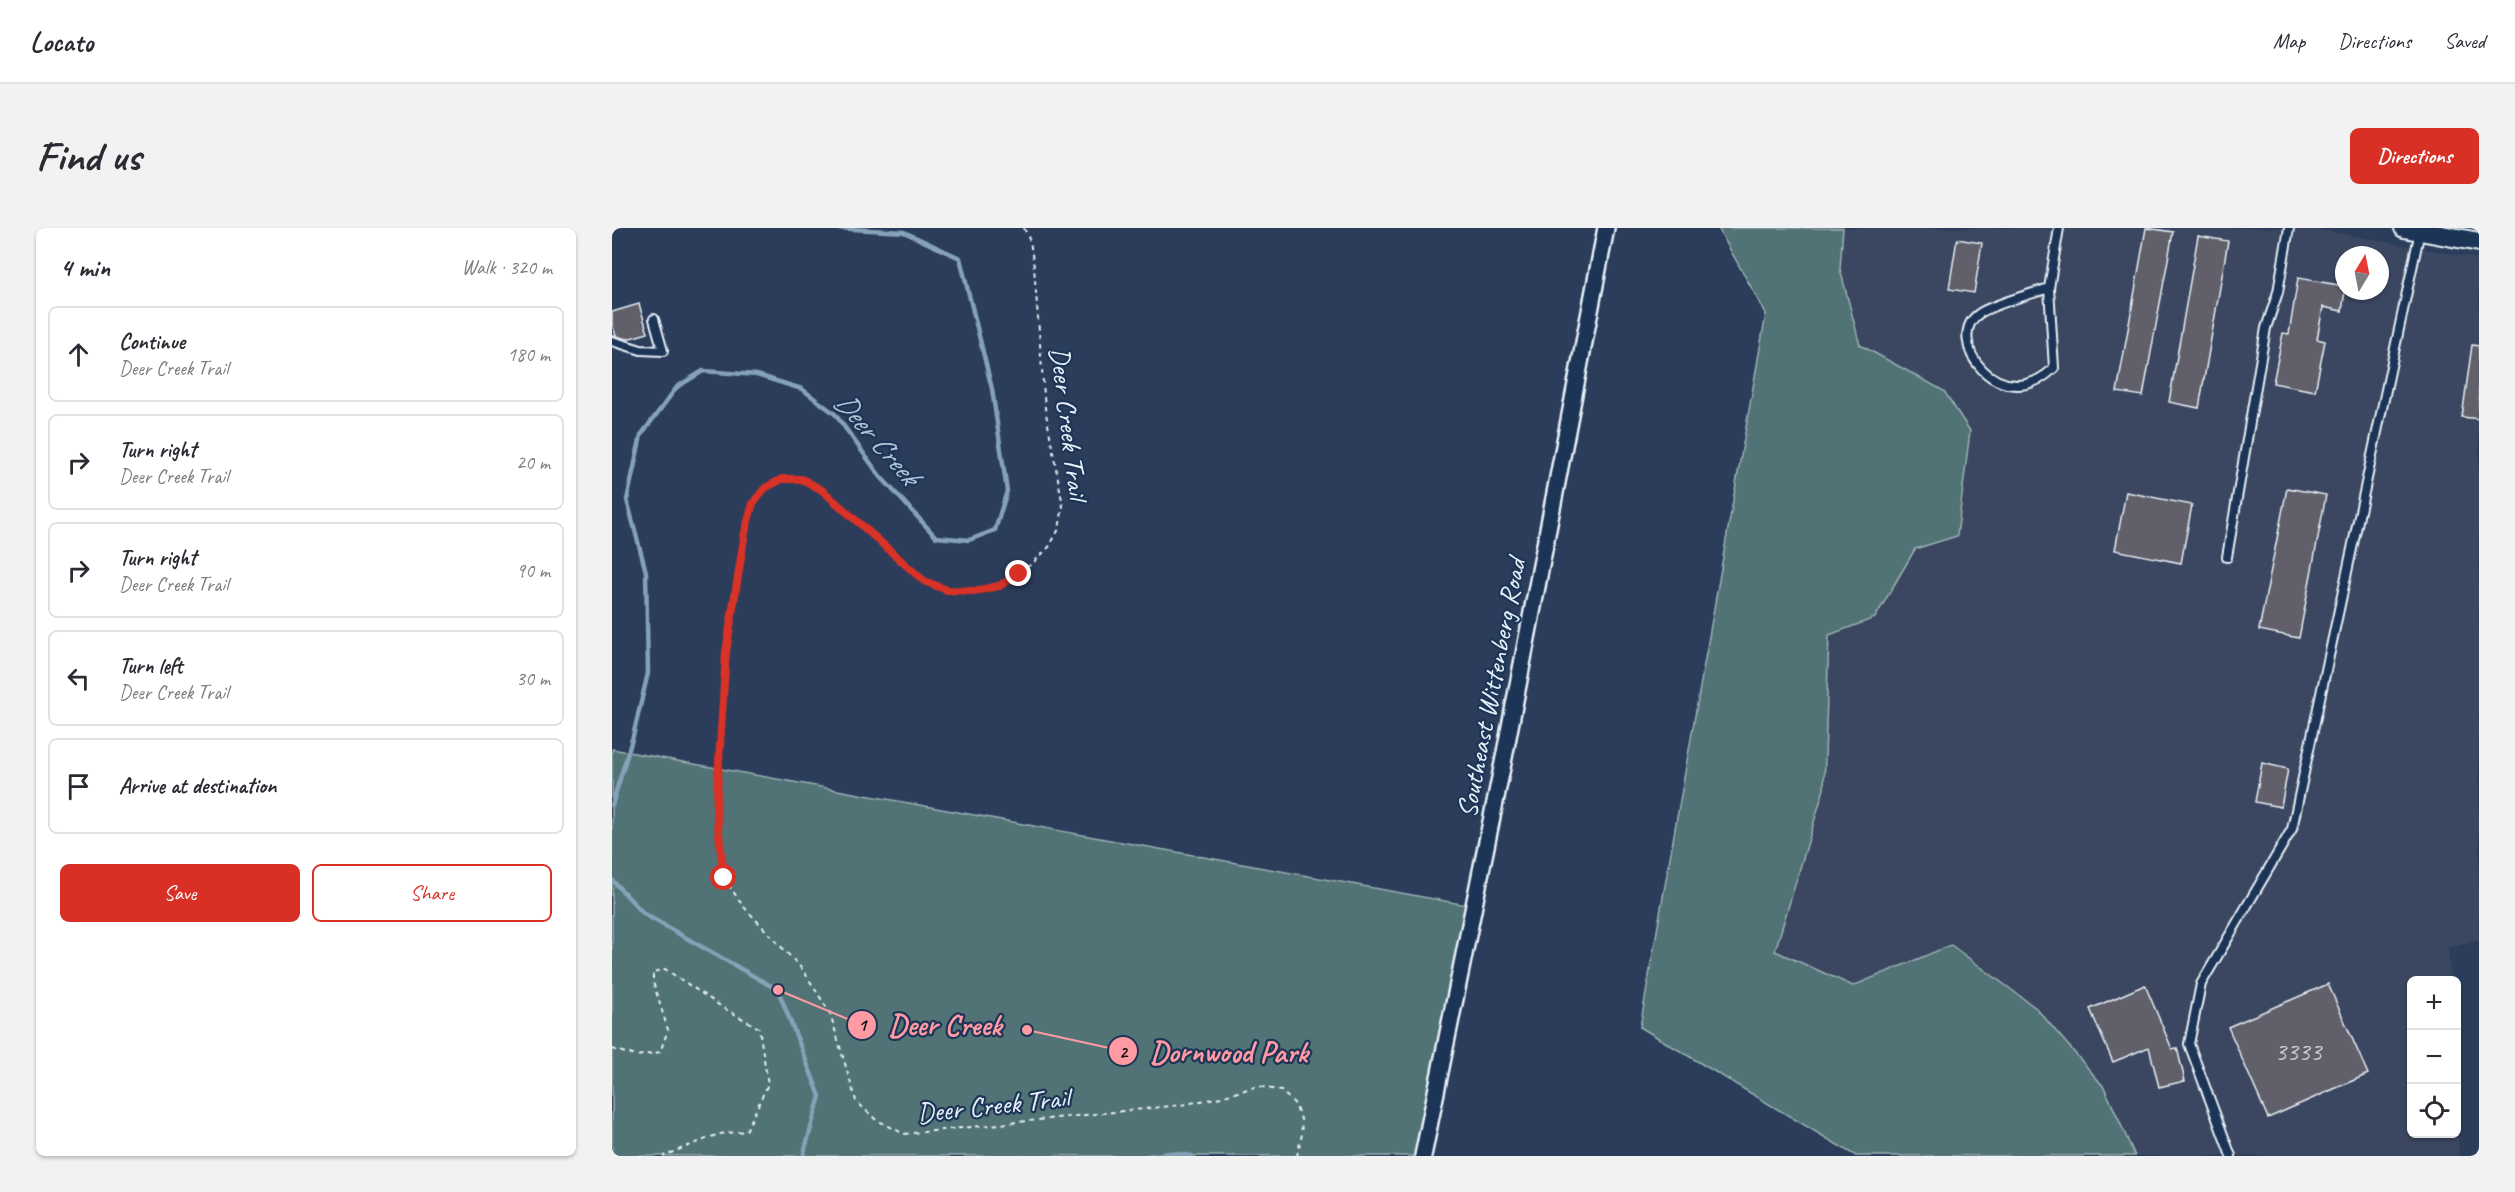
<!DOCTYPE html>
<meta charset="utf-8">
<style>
:root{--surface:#fff;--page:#f2f2f3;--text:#2b2b33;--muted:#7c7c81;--line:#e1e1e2;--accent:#d93025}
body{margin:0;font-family:Caveat,sans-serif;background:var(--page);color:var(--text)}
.controls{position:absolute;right:18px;bottom:18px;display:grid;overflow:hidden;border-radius:9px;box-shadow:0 2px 4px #0004}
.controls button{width:54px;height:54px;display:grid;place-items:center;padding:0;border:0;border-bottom:2px solid var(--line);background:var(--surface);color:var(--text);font:30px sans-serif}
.compass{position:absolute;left:1723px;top:18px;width:54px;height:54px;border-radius:50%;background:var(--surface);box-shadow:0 2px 4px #0004;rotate:10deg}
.stop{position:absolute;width:18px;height:18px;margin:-14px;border:4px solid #d93025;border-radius:50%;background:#fff}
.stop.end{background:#d93025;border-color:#fff;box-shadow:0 2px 6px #0008}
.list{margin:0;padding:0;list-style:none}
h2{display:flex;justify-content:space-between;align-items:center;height:78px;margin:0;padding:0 24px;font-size:26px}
h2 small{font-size:20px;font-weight:400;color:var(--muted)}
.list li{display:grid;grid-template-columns:39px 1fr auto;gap:18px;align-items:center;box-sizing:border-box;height:96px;margin:0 12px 12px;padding:0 12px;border:2px solid var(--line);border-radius:9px}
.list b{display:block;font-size:22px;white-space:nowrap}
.list p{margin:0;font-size:20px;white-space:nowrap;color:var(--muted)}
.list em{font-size:20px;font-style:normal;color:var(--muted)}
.actions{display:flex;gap:12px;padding:18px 24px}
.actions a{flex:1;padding:14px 0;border:2px solid var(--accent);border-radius:9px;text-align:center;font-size:21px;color:var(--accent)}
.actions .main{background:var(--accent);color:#fff}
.icon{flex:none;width:33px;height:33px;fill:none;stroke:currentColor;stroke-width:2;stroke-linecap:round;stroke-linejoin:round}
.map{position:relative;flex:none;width:1867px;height:928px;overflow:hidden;border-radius:9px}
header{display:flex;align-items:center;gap:36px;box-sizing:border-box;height:84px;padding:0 30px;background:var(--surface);border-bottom:2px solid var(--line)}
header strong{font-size:28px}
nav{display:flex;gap:33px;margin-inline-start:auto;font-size:21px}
.intro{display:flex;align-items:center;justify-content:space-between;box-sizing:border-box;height:144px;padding:0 36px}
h1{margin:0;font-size:42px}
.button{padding:15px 27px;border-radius:9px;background:var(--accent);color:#fff;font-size:21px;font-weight:700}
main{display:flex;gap:36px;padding:0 36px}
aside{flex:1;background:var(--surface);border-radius:9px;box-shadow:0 2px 4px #0004}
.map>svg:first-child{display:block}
</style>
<header>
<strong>Locato</strong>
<nav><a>Map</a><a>Directions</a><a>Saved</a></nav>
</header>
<div class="intro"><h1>Find us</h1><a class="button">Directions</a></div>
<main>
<aside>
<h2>4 min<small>Walk · 320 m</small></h2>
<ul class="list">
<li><svg class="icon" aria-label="ahead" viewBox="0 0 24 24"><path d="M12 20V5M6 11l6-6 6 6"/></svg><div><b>Continue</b><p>Deer Creek Trail</p></div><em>180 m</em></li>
<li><svg class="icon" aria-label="right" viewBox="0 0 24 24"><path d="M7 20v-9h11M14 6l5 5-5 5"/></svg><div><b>Turn right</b><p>Deer Creek Trail</p></div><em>20 m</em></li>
<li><svg class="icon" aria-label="right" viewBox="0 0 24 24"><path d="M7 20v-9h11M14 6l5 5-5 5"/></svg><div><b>Turn right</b><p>Deer Creek Trail</p></div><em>90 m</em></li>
<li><svg class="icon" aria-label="left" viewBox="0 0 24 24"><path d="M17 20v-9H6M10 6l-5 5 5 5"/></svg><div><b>Turn left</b><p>Deer Creek Trail</p></div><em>30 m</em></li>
<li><svg class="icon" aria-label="arrive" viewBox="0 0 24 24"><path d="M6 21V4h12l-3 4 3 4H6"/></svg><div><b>Arrive at destination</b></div></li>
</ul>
<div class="actions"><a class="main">Save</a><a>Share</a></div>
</aside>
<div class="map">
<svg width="1867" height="928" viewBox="0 0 1867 928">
<rect width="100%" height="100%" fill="#2b3d5b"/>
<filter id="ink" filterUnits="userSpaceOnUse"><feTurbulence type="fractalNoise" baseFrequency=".0167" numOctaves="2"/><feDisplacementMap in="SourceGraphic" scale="12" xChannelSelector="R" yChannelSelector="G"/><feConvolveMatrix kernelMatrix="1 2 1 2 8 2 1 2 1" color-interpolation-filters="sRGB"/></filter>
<g filter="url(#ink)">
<path fill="#3b4760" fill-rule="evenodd" d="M1231,0h467l169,31v681l-31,8 2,32h-38v154h44l1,-30 2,52h-324l-31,-69 -153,-142 -98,41 -78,-35 49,-162 5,-154 46,-17 40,-70 42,-12 13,-105 -26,-40 -84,-46 -20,-76zM1732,27h36v36h-36z"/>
<g fill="#517374" stroke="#9cb2b6" stroke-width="1.5">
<path d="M1106,0h125l-3,41 20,76 84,46 26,40 -13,105 -42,13 -40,69 -46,17 -5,154 -49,162 78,35 98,-41 85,63 68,79 31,69h-279l-216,-129 126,-713z"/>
<path d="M0,521l855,156 -51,251h-804z"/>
</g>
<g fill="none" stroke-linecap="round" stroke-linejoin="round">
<g stroke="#86a2b8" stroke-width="4.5">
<path d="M0,577l21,-69 15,-63 -2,-101 -19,-72 14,-65 36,-48 26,-16 54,4 45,14 33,25 45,62 56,61 33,3 26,-10 12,-39 -15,-102 -32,-131 -56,-26 -69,-4"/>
<path d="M0,652l32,34 134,76 42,106 -17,60"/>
<path d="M535,928l23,-3 22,3"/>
</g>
</g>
<g fill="#615f6b" stroke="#e8f1f8" stroke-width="1.5">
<path d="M1534,0l27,4 -30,164 -26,-4z"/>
<path d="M1586,8l30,5 -29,167 -30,-6z"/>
<path d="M1345,11l25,4 -8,50 -25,-4z"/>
<path d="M1686,50l46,8 1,5 -3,20 -19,-4 -6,32 8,2 -10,50 -42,-8 10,-50 6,1z"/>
<path d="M27,76l9,29 -21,6 -11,-3 -4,-12v-12z"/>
<path d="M1860,117l7,1v73l-17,-2z"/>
<path d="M1675,260l39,7 -27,143 -40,-8z"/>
<path d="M1514,264l66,13 -11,58 -66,-13z"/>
<path d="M1650,535l26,6 -7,38 -26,-5z"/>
<path d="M1716,756l40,90 -100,44 -40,-91z"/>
<path d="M1533,757l27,64 5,-1 8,33 -26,6 -10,-40 -36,15 -23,-53z"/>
</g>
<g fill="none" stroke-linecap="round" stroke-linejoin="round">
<defs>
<g id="service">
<path d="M1437,60c-18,6 -55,16 -69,25 -39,25 20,107 74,55l-5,-80 10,-60"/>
<path d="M0,113l29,9 22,1 -9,-32"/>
<path d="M1615,329l39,-229 12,-36 11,-64"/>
<path d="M1619,928l-42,-112 12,-60 91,-155 128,-598"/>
</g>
<path id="minor" d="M811,928l80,-393 103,-535"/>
<path id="tertiary" d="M1792,0l75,14"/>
</defs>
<use href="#service" stroke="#e8f1f8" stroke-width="12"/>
<use href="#minor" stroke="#e8f1f8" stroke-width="20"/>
<use href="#tertiary" stroke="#e8f1f8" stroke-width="22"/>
<g stroke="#e8f1f8" stroke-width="2" stroke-dasharray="4.5 4.5" stroke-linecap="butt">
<path d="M412,0l6,13 4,26 11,141 18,98 -4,23 -10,18 -16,16 -35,23 -23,6 -28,-2 -23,-9 -102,-91 -20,-11h-20l-17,9 -12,15 -20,93 -7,56 -10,156 8,70 19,28 60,64 27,43 26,88 19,18 29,15 277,-29 40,-8 37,-11 23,5 13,12 7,16 1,15 -5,22"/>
<path d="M0,821l24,7 24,-4 8,-22 -15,-48v-10l12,-3 57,38 37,21 9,56 -22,47 -27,3 -56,22"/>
</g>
<use href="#service" stroke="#1d3557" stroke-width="8"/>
<use href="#minor" stroke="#1d3557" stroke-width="15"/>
<use href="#tertiary" stroke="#1d3557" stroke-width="18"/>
</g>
</g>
<g fill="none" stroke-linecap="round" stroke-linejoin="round" filter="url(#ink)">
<path stroke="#d93025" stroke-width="8" d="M112,650l-8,-70 10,-156 19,-120 8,-29 12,-15 17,-9h20l20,11 102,91 23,9 28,1 24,-5 20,-12"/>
</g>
<g text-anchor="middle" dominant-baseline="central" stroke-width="4.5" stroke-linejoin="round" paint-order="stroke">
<g font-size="26" fill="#c6ccd5">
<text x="1686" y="823">3333</text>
</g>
<g font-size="28" fill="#e8f1f8" stroke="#1d3557">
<text transform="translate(457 195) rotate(83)">Deer Creek Trail</text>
<text transform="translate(879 460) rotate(-79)">Southeast Wittenberg Road</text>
<text transform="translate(381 877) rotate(-6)">Deer Creek Trail</text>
</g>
<g font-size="30" font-style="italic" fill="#afc3d3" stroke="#1d3557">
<text transform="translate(265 210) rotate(49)">Deer Creek</text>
</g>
</g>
<path fill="none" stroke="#ff9aa2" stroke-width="2" d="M166 762L250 797M415 802L511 823"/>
<g fill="#ff9aa2" stroke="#1d3557" stroke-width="2">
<circle cx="166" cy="762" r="6"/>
<circle cx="415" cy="802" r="6"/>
<circle cx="250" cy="797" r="15"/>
<circle cx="511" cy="823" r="15"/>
</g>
<g font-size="18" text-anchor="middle" font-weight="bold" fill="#111">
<text x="250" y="803">1</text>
<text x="511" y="830">2</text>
</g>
<g font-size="30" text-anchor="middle" font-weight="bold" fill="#ff9aa2" stroke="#1d3557" stroke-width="4.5" stroke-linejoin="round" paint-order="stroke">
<text x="333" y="807">Deer Creek</text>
<text x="617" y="834">Dornwood Park</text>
</g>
</svg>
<div class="controls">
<button>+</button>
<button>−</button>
<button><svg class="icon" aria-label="locate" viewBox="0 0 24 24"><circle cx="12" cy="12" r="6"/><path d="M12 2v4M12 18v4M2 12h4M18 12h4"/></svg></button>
</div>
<svg class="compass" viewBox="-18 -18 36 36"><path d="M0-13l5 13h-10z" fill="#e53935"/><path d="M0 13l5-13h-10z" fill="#7c7c81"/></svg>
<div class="stop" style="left:112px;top:650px"></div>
<div class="stop end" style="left:407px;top:346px"></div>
</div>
</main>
